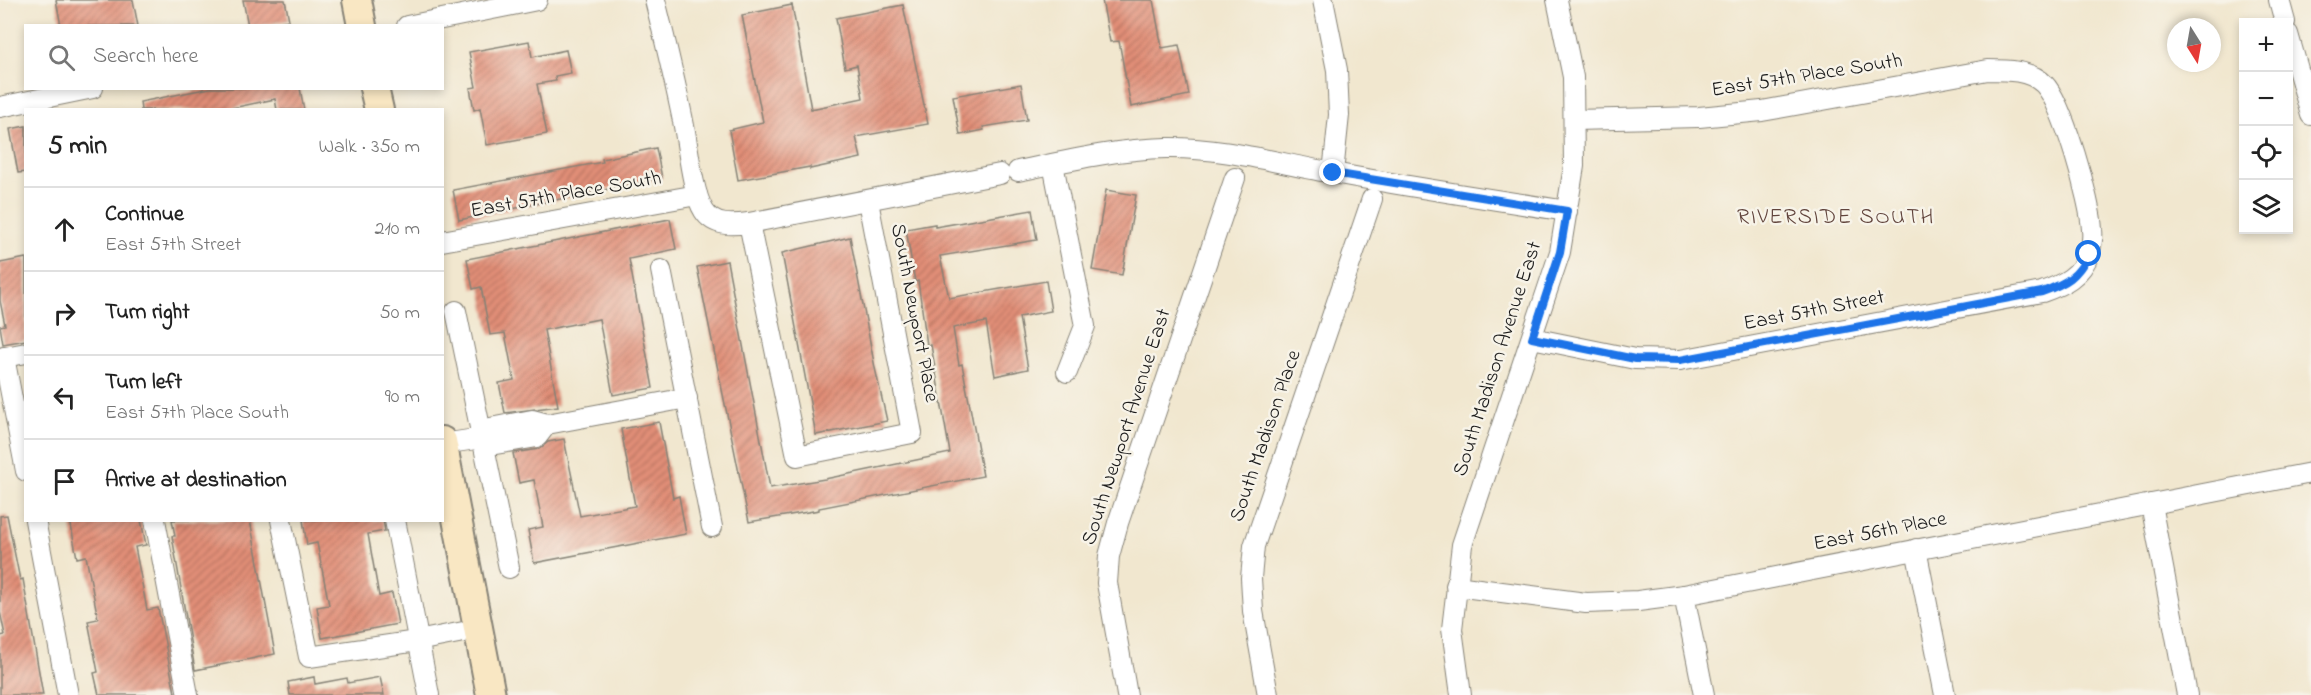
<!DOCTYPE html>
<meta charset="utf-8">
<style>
:root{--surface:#fff;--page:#f6f6f6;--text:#222;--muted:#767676;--line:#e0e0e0}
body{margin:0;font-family:"Indie Flower",sans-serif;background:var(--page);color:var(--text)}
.controls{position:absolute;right:18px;top:18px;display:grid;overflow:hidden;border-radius:0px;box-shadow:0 3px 9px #0003}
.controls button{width:54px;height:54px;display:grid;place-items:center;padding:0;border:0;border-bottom:2px solid var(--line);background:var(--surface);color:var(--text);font:30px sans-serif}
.compass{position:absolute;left:2167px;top:18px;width:54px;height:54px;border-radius:50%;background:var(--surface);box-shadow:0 3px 9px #0003;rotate:169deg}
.stop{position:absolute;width:18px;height:18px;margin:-14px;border:4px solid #1a73e8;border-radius:50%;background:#fff}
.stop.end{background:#1a73e8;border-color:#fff;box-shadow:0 2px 6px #0008}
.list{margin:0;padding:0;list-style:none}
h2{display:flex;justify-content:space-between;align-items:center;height:78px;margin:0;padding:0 24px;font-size:26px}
h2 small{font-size:20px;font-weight:400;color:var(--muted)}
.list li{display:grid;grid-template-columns:39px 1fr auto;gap:18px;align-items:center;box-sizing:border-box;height:84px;padding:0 24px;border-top:2px solid var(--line)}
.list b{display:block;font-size:22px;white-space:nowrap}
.list p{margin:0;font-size:20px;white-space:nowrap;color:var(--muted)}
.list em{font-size:20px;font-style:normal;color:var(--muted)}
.icon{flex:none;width:33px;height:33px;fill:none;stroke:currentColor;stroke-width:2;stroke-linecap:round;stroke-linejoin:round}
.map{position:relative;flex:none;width:2311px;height:695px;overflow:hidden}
.search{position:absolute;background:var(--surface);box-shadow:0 3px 9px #0003;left:24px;top:24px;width:420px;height:66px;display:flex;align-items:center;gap:15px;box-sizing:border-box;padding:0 21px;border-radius:0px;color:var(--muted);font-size:22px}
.panel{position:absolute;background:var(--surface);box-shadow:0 3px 9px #0003;left:24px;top:108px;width:420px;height:414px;border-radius:0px}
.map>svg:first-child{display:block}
</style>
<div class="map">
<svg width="2311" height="695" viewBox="0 0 2311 695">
<defs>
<pattern id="building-hatch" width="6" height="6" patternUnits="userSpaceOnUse" patternTransform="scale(1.5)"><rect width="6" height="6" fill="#e18e77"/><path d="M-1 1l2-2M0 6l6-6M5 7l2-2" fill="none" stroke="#b67361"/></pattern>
</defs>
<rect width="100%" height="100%" fill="#f7f3e8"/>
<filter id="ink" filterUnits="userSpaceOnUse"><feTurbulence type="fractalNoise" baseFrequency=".0167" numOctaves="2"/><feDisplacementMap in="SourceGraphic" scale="12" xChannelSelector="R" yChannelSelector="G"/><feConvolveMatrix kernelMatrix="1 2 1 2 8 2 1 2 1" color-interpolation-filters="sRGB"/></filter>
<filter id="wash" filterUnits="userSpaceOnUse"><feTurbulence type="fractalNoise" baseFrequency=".008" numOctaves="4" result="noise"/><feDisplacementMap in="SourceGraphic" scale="24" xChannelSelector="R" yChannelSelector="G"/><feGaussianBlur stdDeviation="1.35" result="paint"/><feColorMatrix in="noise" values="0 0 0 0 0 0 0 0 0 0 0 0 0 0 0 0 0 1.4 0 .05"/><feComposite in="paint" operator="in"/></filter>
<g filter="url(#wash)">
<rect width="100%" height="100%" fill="#f1e7cf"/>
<g id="blocks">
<g fill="url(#building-hatch)">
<path d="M56,0h77l5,26h-77z"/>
<path d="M243,0h42l4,20 -29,6h-12z"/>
<path d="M1102,0h51l9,48 17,-3 10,50 -58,12 -12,-66 -9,1z"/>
<path d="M792,5l19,104 52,-11 -6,-33 -12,3 -9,-50 67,-13 25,119 -72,13 5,21 -51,11v-2l-72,13 -9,-50 34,-8 -21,-107z"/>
<path d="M529,41l3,16 34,-7 5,23 -16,3 1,5 -19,3 10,50 -60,11 -7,-37 -6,2 -4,-22 6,-1 -7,-35z"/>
<path d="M1021,84l6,36 -44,7 1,3 -24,5 -7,-39z"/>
<path d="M210,88h90l4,22h-27l-2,-11 -52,11h-82l-1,-8z"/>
<path d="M26,126v46l-8,1 -8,-44z"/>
<path d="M656,148l6,30 -203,42 -6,-30 150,-28 -1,-3z"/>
<path d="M1106,190l30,5 -14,80 -30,-5z"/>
<path d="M1032,210l5,30 -97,16 9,42 97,-17 5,30 -32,6 9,52 -33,7 -9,-54 -33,6 6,37 3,-1 21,112 -164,32v2l-70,12 -52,-255 30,-6 43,227 55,-9 125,-26 -19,-108h-4l-9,-64 -3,1 -9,-53 29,-5v3z"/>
<path d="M670,219l6,30 -47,10 24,129 -40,7 -14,-76 -55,11 14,76 -53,7 -6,-30 15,-3 -9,-47 -15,2 -9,-48 -8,2 -6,-30z"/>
<path d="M850,237l25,131 12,53 -71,14 -34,-182z"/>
<path d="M26,258v82l-23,4 -3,-18 5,-1 -5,-24v-38z"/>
<path d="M659,422l14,76 6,-2 7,38 -152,29 -6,-33 15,-3 -9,-47 -15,3 -6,-30 26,-4 9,-7 16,-3 16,77 55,-10 -14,-77z"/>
<path d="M7,515l13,65 3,-1 20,116h-43v-59l5,-1 -5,-23v-96z"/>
<path d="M70,520h71l5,25 -11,2 12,63 11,-2 17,85 -12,2h-64l-5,-22 4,-1 -10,-51 10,-2 -12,-63 -9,2z"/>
<path d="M172,520h78l25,134 -80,16 -23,-134h3z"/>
<path d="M303,520h80l2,11 -17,3 11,62 13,-3 6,31 -76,14 -5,-31 12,-2 -12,-62 -10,2z"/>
<path d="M314,677l1,7 32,-6 1,5 32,-6 4,18h-94l-2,-13z"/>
</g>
</g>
</g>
<g filter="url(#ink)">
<use href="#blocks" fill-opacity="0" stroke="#868276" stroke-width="1.5"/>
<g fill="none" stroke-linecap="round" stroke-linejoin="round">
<defs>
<g id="street">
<path d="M655,0c10,40 20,81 28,121 5,23 9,71 21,90 10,16 29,14 45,12l251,-49"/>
<path d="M1323,0l14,70 2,45 -6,58"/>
<path d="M2279,0l6,22"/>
<path d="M407,26l130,-26"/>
<path d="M2288,34l23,81"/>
<path d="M0,107l93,-19"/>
<path d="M1053,164l32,162 -18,46"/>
<path d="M1018,171c48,-10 98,-22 148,-23 57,-1 111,15 167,25 78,14 156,26 234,38"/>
<path d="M749,223l48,233 115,-23 -44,-232"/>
<path d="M442,241l255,-46"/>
<path d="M661,270l51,257"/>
<path d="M456,311l53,257"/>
<path d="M1532,338l103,21 45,1 362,-68c20,-7 40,-16 47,-39 2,-6 4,-16 3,-23 -1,-27 -29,-127 -48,-146 -14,-14 -37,-14 -56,-14l-226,41 -63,6 -125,3"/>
<path d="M4,357l22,114"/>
<path d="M0,358l26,-5"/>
<path d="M480,430l52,-10 15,4 140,-26"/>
<path d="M443,444l39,-6"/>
<path d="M484,446l53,-9 10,-13"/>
<path d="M2151,504l36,191"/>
<path d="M35,520l33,175"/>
<path d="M155,520l33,175"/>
<path d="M281,520l28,137 108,-16 62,-12"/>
<path d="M395,520l34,175"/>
<path d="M1916,549l29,146"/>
<path d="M1456,586l130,17 52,-2 46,-6 627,-122"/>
<path d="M1684,595l20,100"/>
<path d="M1127,695l-20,-112 2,-27 9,-33 117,-345"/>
<path d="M1268,695l-15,-84 -2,-33 3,-32 118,-347"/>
<path d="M1461,695l-9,-66 10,-84 98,-293 14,-86 -1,-89 -16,-77"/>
</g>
<g id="secondary">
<path d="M357,0l5,26"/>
<path d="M374,88l5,22"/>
<path d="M442,441l49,254"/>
</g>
</defs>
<use href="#street" stroke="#868276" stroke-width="22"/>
<use href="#secondary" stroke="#868276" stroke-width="32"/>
<use href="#street" stroke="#fff" stroke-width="20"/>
<use href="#secondary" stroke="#f9e7c3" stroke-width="28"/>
</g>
</g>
<g fill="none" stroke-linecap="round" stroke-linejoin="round" filter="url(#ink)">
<path stroke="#1a73e8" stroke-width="8" d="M1333,173l234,38 -7,41 -28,86 103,21 45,1 362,-68c25,-9 35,-15 47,-38"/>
</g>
<g text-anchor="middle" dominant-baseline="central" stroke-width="5" stroke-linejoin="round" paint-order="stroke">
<g font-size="21" fill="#1c1c1c" stroke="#f7f3e8">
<text transform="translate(1807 76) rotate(-9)">East 57th Place South</text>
<text transform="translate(566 195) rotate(-10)">East 57th Place South</text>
<text transform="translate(1814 311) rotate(-11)">East 57th Street</text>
<text transform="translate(914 313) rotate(79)">South Newport Place</text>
<text transform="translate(1498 359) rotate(-72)">South Madison Avenue East</text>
<text transform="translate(1127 427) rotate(-72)">South Newport Avenue East</text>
<text transform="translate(1266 436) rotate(-71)">South Madison Place</text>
<text transform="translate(1880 532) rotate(-11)">East 56th Place</text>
</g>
<g font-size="22" letter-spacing="1.5" fill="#61443c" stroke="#f7f3e8">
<text x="1836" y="218">RIVERSIDE SOUTH</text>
</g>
</g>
</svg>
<div class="controls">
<button>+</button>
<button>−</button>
<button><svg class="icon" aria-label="locate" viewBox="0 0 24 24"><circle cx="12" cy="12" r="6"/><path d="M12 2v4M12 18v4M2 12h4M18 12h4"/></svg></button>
<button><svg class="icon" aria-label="layers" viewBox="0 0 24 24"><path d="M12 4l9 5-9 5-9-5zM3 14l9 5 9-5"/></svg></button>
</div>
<svg class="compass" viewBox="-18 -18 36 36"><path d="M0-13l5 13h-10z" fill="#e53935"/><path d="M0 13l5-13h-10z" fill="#767676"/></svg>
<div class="stop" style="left:2089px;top:254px"></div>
<div class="stop end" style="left:1333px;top:173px"></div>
<div class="search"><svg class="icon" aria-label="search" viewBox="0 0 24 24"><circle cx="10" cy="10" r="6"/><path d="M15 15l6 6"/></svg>Search here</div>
<section class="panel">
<h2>5 min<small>Walk · 350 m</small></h2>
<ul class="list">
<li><svg class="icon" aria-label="ahead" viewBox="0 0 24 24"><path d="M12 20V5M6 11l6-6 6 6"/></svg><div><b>Continue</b><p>East 57th Street</p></div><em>210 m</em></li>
<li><svg class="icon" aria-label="right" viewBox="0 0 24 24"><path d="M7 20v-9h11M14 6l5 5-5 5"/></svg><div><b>Turn right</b></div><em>50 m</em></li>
<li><svg class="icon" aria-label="left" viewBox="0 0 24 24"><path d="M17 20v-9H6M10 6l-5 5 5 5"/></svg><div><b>Turn left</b><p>East 57th Place South</p></div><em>90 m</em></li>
<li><svg class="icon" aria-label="arrive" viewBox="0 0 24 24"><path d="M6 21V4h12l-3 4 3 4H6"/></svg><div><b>Arrive at destination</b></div></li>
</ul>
</section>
</div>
